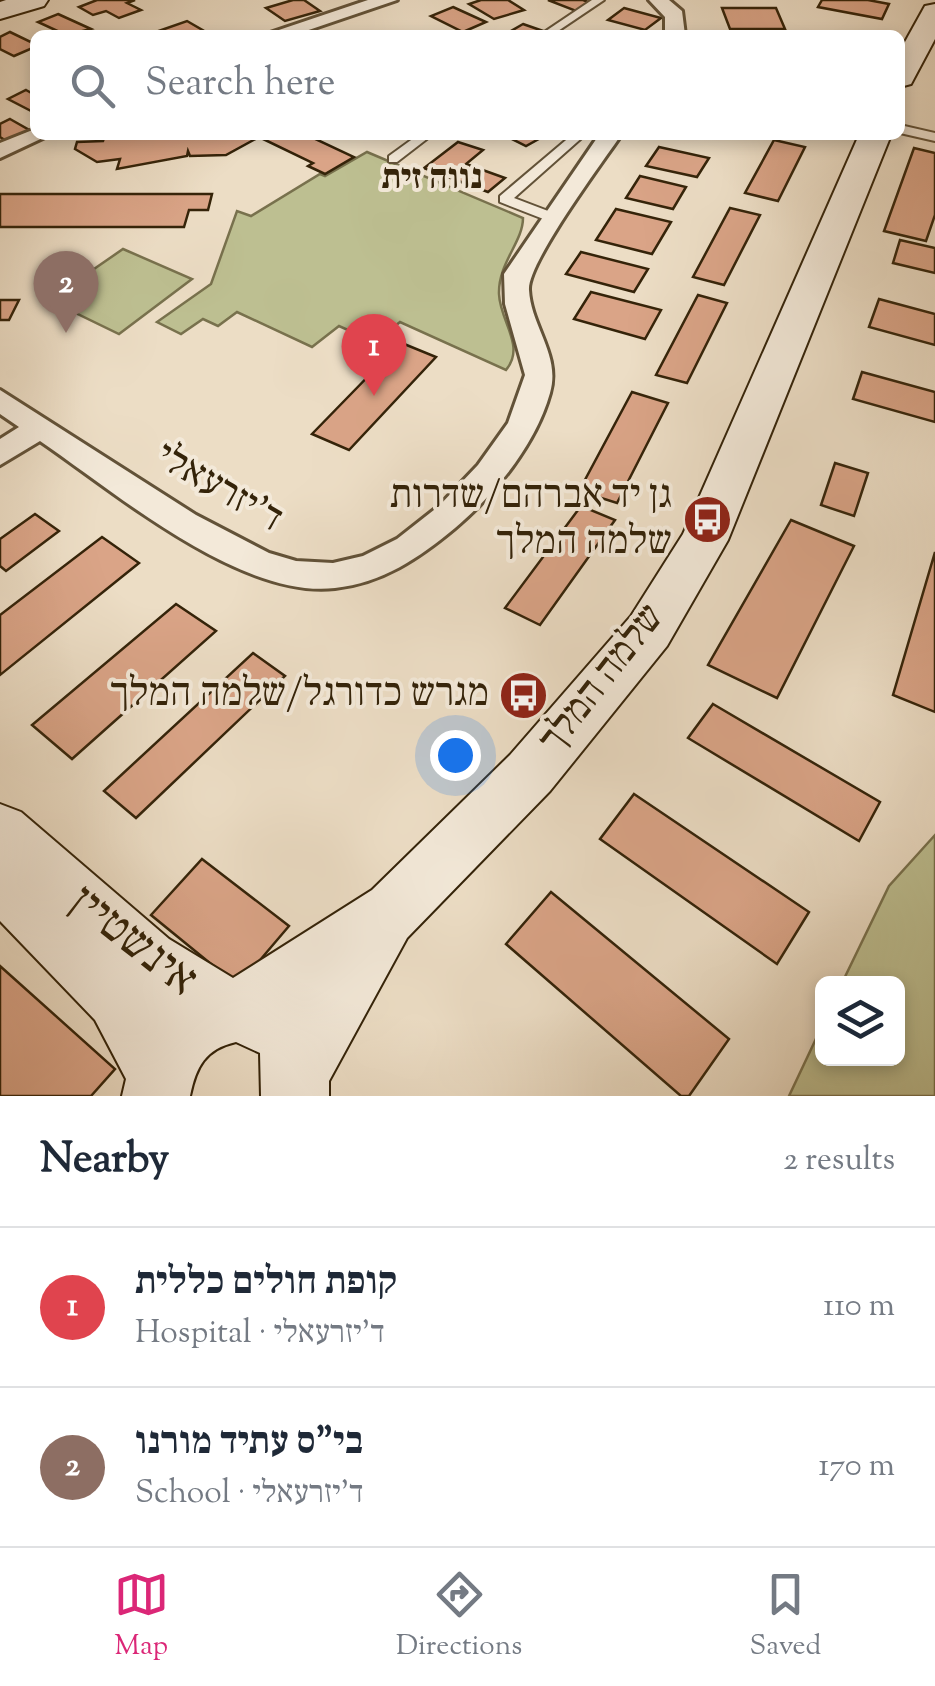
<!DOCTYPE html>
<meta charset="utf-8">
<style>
:root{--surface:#fff;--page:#f6f6f7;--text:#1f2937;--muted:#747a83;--line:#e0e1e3;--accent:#db2777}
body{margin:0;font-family:"Sorts Mill Goudy","Frank Ruhl Libre",serif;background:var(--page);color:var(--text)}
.controls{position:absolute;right:30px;bottom:30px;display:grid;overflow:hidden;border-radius:15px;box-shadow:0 5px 15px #0003}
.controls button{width:90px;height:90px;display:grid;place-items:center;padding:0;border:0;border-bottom:2px solid var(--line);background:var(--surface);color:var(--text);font:50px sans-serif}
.you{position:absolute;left:455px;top:755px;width:35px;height:35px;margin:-25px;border:8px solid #fff;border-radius:50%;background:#1a73e8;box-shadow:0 0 0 15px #1a73e833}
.badge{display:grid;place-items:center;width:65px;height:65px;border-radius:50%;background:var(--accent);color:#fff;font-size:32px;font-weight:700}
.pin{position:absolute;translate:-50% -82px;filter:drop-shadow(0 2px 5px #0008)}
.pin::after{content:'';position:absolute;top:52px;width:35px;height:30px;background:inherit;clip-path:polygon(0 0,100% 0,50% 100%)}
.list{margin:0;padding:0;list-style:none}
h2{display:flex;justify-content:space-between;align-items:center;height:130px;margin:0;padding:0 40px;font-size:42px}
h2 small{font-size:32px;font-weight:400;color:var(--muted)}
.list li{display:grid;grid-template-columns:65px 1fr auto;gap:30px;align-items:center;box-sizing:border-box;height:160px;padding:0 40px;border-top:2px solid var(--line)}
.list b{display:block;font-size:38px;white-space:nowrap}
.list p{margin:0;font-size:32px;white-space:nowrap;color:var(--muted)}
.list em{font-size:32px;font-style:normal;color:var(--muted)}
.icon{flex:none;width:55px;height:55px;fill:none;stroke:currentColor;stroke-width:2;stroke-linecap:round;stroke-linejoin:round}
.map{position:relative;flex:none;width:935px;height:1096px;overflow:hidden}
.search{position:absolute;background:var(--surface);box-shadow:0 5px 15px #0003;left:30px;right:30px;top:30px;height:110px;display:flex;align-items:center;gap:25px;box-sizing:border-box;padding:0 35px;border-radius:15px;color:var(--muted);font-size:38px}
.sheet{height:450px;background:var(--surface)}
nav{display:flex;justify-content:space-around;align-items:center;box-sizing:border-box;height:140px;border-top:2px solid var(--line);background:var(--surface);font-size:28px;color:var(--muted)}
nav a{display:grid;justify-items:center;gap:5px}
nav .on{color:var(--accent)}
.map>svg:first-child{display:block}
</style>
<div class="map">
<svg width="935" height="1096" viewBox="0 0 935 1096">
<rect width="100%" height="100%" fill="#ecddc5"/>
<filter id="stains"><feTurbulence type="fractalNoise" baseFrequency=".002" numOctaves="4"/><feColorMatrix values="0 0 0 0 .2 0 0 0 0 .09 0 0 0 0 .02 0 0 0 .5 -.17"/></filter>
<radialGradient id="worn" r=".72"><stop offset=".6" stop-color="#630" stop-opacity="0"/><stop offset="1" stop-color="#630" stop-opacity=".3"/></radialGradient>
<g fill="#bdbf91" stroke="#78714d" stroke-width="2.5">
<path d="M367,152l156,66c0,24 -25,45 -24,76 1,28 27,52 7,76l-106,-48 -25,20 -36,-16 -27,21 -75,-35 -19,14 -15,-7 -22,15 -24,-12 54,-38 26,-73 14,5 69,-42 5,2z"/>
<path d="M123,249l69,30 -73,55 -70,-34z"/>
<path d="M935,835v261h-146l33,-70v32h76v-74l-56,-1 47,-97z"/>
</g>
<g fill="#daa487" stroke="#342309" stroke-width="2.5">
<path d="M97,0h38l-8,3 14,7 -22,8 -13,-7 -13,4 -14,-8z"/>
<path d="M293,0h11l16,11 -35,10 -19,-13z"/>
<path d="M481,0h27l16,10 -30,9 -25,-15z"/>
<path d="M548,0h35l8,3 -15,8z"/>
<path d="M822,0h46l21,4 -7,15 -64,-12z"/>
<path d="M453,7l33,15 -23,10 -32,-16z"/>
<path d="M624,8l37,10 -16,12 -37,-10z"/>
<path d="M722,8h54l9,21h-55z"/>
<path d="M58,14l33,15 -25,6 -28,-13z"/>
<path d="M187,21l24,14 -61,-1z"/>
<path d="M523,24l23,8 -40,2z"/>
<path d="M10,32l25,12v3l-21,9 -14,-7v-12z"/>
<path d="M26,90l9,5v18l-27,-14z"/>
<path d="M10,119l21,12 -23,11 -8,-5v-13z"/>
<path d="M105,135h202l47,22 -29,17 -17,-8 5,-3 -54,-26 -33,18 -36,1 -2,-5 -1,5 -70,13 3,-10 -23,3 -22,-13 2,-7 26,-1z"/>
<path d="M504,135h42l-20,11z"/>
<path d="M774,140l31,7 -27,54 -33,-8z"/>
<path d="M458,142l25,8 -17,14 39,14 -17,14 -64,-24z"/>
<path d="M659,147l50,11 -12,19 -51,-11z"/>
<path d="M914,148l21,5v62l-9,26 -42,-10z"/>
<path d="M640,176l46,11 -13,22 -47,-11z"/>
<path d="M0,194h212l-4,16h-19l-5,17h-184z"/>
<path d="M730,208l30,7 -36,70 -31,-8z"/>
<path d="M616,209l55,13 -19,32 -56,-14z"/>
<path d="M900,240l35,8v25l-42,-10z"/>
<path d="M581,252l67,17 -14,23 -68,-18z"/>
<path d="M591,292l70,18 -16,29 -71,-20z"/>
<path d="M698,295l29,8 -40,80 -31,-8z"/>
<path d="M879,299l56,15v31l-66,-18z"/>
<path d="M0,300h19l-10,20h-9z"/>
<path d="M387,337l49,20 -87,93 -37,-16 73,-75 -14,-6z"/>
<path d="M862,372l73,20v30l-82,-23z"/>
<path d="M632,392l36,11 -51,100 -38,-12z"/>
<path d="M835,463l33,10 -14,43 -33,-11z"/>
<path d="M581,506l34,14 -75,105 -35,-17z"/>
<path d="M35,514l24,17 -53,40 -6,-5v-27z"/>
<path d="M791,520l63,26 -77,152 -69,-33z"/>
<path d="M102,537l37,26 -139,112v-60z"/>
<path d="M935,552v160l-42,-17z"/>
<path d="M176,604l40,27 -144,128 -40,-34z"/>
<path d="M253,653l32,23 -149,142 -32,-27z"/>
<path d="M713,704l167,98 -21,39 -171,-103z"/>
<path d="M634,794l175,118 -32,52 -177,-125z"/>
<path d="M202,859l87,67 -51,60 -87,-71z"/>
<path d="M551,892l178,147 -40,57h-8l-175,-152z"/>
<path d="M0,966l115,103 -24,27h-91z"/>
</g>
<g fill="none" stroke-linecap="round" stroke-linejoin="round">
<defs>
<g id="lane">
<path d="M592,0h12l-52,35h-12z"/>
<path d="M900,125l35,8v8l-35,-8z"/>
<path d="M418,135h14l-35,27h-8v-6z"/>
<path d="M572,135h13l-71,63 42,16v6h-10l-46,-18v-6z"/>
</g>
<g id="street">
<path d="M368,0h29l-103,35h-30z"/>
<path d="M649,0h20l13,11 3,24h-20v-18z"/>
<path d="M35,129v6h14l-49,23v-15z"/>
<path d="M599,135h22c-19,28 -94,128 -92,155 2,37 32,65 21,103 -14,51 -55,101 -95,135 -36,30 -73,55 -120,60 -95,11 -220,-96 -295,-147l-40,24v-26l19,-12 -19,-13v-24l196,125 73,38 27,8 37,2 30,-7 34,-17 42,-33 39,-41 30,-42 17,-48 -20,-71 -1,-30z"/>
</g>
<g id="secondary">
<path d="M6,0h42l-4,6 -44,13v-17z"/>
<path d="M935,4v35l-24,45 -11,3v-36l25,-45z"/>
<path d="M859,135h32l-163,405 -61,106 -117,145 -143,147 -78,143v15h-68l-1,-43 -24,-11c-31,7 -40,25 -46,54h-68l4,-17 -31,-59 -95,-99v-117l21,8 148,127 64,39 139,-88 138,-135 121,-139 52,-82z"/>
</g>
</defs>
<use href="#lane" stroke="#625238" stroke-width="4"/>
<use href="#street" stroke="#625238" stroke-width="6"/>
<use href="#secondary" stroke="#342309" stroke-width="4"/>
<use href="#lane" fill="#f3e9d9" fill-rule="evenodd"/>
<use href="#street" fill="#f3e9d9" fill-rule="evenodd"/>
<use href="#secondary" fill="#f3e9d9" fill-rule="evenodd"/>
</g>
<defs>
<symbol id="bus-disc" viewBox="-11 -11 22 22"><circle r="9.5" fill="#8f2418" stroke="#f3e9d9"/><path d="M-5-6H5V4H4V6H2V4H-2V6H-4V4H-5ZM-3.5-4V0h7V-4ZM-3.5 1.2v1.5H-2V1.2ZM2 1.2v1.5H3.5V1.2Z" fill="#fff"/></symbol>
</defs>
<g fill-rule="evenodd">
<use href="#bus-disc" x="680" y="492" width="55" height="55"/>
<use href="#bus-disc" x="496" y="668" width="55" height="55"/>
</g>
<g text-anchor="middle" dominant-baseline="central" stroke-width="8" stroke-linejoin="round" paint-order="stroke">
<g font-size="35" font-weight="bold" fill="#342309" stroke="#f3e9d9">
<text x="432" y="179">נווה זית</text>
</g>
<g font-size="40" fill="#342309" stroke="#f3e9d9">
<text transform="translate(218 489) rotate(30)">ד'יזרעאלי</text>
<text transform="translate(603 680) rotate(-52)">שלמה המלך</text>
</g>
<g font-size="40" fill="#342309" stroke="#f3e9d9" text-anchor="end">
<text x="672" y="497">גן יד אברהם/שדרות<tspan x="672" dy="46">שלמה המלך</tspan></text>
<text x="489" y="695">מגרש כדורגל/שלמה המלך</text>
</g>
<g font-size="48" fill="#342309" stroke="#f3e9d9">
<text transform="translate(132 943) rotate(38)">אינשטיין</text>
</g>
</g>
<rect width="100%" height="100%" filter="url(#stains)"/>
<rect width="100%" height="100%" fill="url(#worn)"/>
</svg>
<div class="controls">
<button><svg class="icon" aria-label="layers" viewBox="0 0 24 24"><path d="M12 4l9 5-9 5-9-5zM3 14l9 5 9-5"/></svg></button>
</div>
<div class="you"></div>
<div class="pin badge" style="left:374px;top:396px;background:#e0444e">1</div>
<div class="pin badge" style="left:66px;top:333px;background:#8d6e63">2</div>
<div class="search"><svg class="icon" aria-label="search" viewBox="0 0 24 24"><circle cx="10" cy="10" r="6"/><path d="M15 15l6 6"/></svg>Search here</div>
</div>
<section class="sheet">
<h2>Nearby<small>2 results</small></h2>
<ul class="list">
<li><span class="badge" style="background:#e0444e">1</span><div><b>קופת חולים כללית</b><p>Hospital · ד'יזרעאלי</p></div><em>110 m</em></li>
<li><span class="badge" style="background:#8d6e63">2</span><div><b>בי&quot;ס עתיד מורנו</b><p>School · ד'יזרעאלי</p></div><em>170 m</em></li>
</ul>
</section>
<nav>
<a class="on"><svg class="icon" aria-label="map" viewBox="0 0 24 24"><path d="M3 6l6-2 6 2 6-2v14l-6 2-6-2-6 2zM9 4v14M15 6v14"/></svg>Map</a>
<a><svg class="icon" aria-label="directions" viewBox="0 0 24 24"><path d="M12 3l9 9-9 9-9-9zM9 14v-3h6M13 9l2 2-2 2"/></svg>Directions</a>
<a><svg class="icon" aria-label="saved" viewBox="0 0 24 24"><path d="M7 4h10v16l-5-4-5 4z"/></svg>Saved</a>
</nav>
